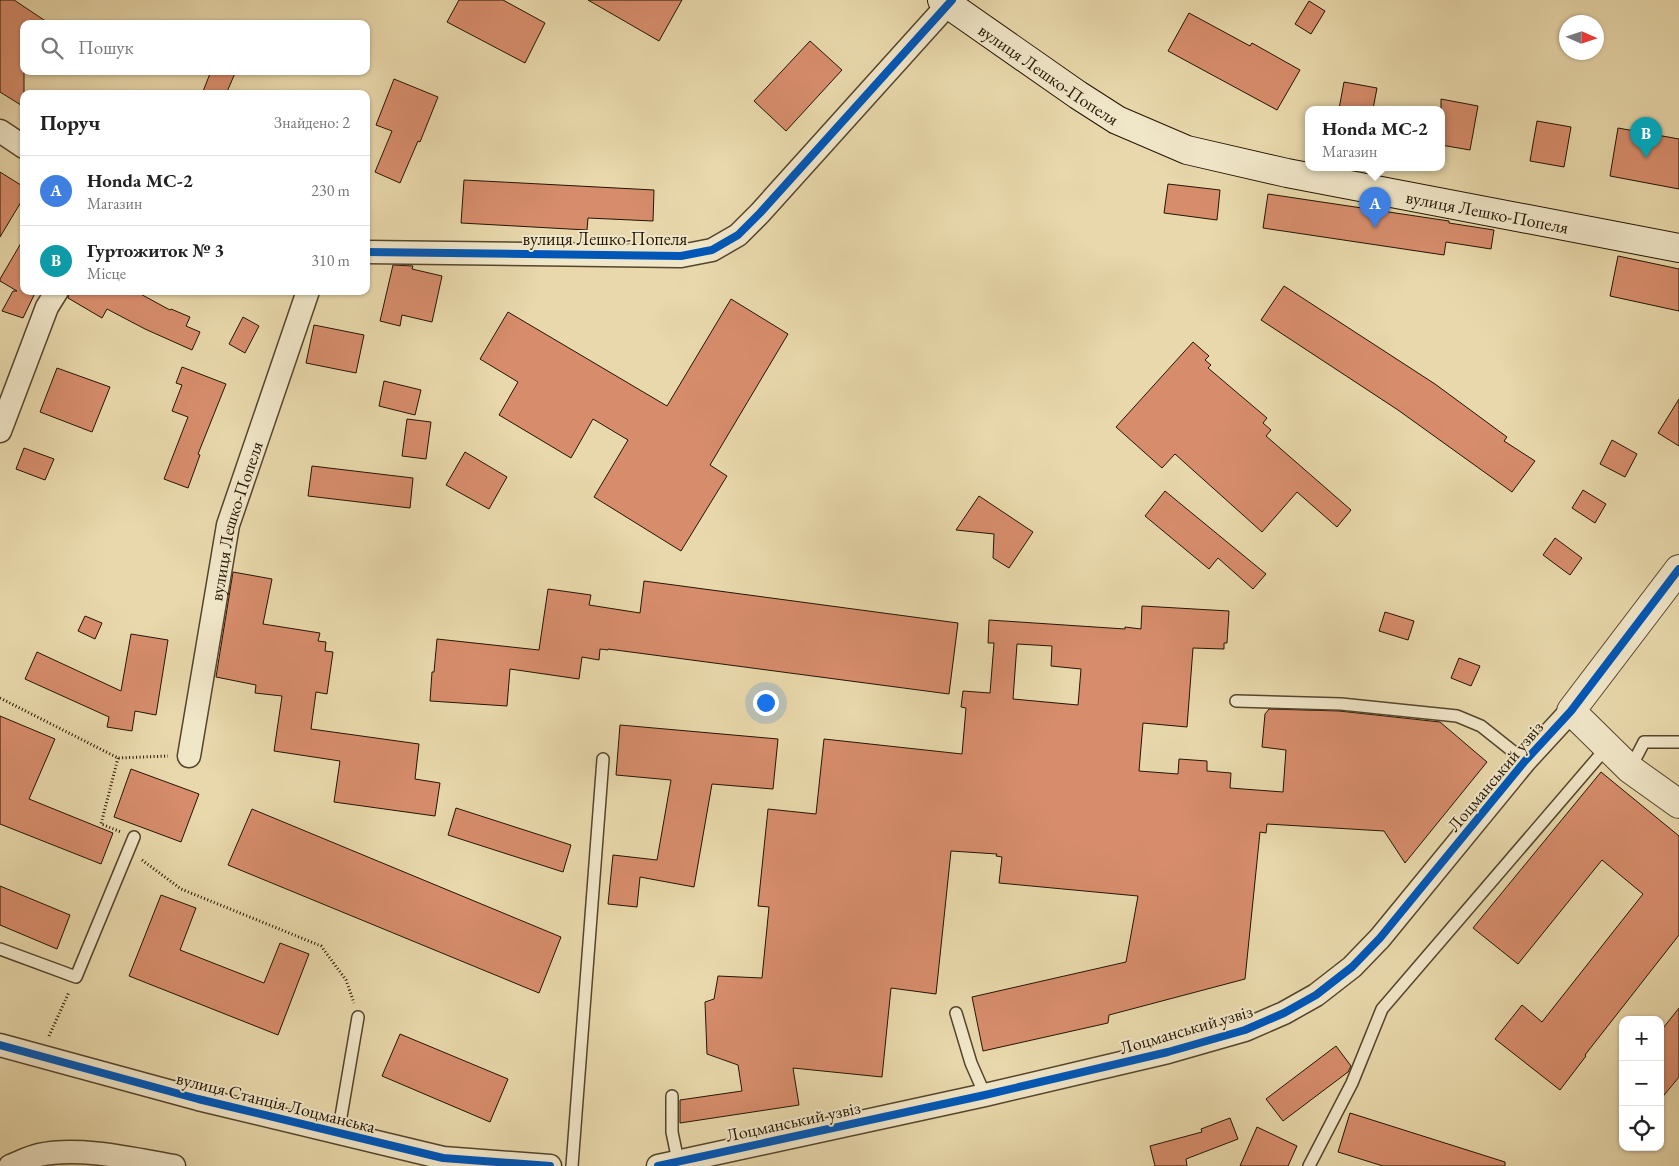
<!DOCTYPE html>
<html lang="uk">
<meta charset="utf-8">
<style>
:root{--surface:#fff;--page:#f6f6f6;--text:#222;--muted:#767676;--line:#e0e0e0;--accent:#0b8043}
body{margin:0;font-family:"EB Garamond",serif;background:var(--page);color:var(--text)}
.controls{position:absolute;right:15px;bottom:15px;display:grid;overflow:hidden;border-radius:10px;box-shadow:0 1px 4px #0004}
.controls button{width:45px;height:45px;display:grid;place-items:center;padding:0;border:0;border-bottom:1px solid var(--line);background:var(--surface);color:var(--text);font:25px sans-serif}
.compass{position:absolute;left:1559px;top:15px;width:45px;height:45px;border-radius:50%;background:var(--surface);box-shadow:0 1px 4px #0004;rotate:93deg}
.you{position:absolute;left:765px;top:702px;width:18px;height:18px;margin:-12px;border:4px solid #fff;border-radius:50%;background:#1a73e8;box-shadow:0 0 0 8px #1a73e833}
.badge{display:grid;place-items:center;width:32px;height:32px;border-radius:50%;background:var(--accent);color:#fff;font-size:16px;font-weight:700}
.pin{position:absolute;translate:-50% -41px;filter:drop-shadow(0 1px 2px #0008)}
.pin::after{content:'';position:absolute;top:26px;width:18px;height:15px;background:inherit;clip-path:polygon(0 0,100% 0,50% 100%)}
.popup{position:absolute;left:1305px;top:106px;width:140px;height:65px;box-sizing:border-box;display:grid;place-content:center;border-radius:10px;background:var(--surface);filter:drop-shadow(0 1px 4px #0005);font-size:16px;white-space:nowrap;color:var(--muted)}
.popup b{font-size:19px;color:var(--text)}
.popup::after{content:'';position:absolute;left:50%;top:100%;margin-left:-10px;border:10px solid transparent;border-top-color:var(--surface)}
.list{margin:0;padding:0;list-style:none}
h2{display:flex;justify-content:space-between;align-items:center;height:65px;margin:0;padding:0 20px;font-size:21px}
h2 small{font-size:16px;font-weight:400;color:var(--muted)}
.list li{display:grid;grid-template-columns:32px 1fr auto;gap:15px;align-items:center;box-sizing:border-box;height:70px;padding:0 20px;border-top:1px solid var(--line)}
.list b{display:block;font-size:19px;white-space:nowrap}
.list p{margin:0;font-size:16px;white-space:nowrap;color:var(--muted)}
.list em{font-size:16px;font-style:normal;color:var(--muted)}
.icon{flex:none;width:28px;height:28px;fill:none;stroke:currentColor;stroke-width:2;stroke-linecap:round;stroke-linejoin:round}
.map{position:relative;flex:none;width:1679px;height:1166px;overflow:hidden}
.search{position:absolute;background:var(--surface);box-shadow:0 1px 4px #0004;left:20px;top:20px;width:350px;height:55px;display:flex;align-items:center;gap:12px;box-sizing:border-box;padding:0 18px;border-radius:10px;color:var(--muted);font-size:19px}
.panel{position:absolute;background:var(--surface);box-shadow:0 1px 4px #0004;left:20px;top:90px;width:350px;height:205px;border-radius:10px}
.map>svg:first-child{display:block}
</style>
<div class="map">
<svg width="1679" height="1166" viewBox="0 0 1679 1166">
<rect width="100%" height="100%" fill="#e8d8ab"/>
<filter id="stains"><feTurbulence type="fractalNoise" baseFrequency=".004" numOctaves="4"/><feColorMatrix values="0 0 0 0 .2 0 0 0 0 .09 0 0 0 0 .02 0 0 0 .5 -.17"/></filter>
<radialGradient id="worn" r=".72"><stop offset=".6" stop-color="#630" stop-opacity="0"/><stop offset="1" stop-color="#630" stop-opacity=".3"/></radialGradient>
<g fill="#d78d6c" stroke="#231402" fill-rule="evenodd">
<path d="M0,0h14l36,24h-26v83l-24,-15z"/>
<path d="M459,0h44l42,23 -20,40 -78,-41z"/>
<path d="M588,0h94l-23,41z"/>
<path d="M1309,1l16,10 -14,23 -16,-10z"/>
<path d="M1189,13l61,33 2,-3 48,27 -23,40 -109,-59z"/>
<path d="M810,41l32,29 -56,61 -32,-30z"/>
<path d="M211,71h25l-10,23h-24z"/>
<path d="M394,79l44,18 -18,45 -2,-1 -18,42 -25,-11 17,-41 -16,-6z"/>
<path d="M1344,82l33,6 -4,21h-34z"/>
<path d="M1441,99l37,7 -8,44 -29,-5z"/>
<path d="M1537,121l34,6 -7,40 -34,-6z"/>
<path d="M1618,128l61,11v50l-69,-13z"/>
<path d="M0,172l24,15v10l-24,40z"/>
<path d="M464,180l190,10 -1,31 -65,-3 -1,12 -126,-7z"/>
<path d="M1168,184l52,6 -3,30 -53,-7z"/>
<path d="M1268,194l181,27v2l45,7 -3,19 -45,-7 -2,13 -181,-27z"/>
<path d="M24,238v53h12l-13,27 -21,-7 11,-20h4l-17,-10v-2z"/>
<path d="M1618,256l61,13v42l-69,-15z"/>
<path d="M393,265l20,1 -1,3 30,7 -10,46 -30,-7 -2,11 -20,-5z"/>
<path d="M1284,286l151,98 72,53 -3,4 31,20 -23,31 -114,-82 -137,-90z"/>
<path d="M70,291h65l35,19 1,-1 19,8 -4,9 14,6 -8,18 -47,-21 -38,-20 -5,9 -34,-20z"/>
<path d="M731,299l57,35 -78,131 17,11 -46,75 -87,-54 34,-57 -35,-21 -22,39 -72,-43 19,-33 -38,-23 28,-47 159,94z"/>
<path d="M243,317l16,9 -14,27 -16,-9z"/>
<path d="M314,325l50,10 -8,38 -50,-10z"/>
<path d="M1193,342l16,14 -4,4 6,5 -3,3 59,50 -4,5 8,7 -5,6 85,74 -14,17 -40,-35 -35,40 -87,-78 -13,14 -46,-41z"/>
<path d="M182,367l44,17 -28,70 2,1 -12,33 -24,-9 24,-62 -16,-6 10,-26 -6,-2z"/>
<path d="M57,368l53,19 -18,45 -52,-20z"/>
<path d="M384,381l37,9 -6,25 -36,-9z"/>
<path d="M1679,399v47l-21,-13z"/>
<path d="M407,419l24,3 -5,37 -24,-3z"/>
<path d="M1612,440l25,14 -12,23 -25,-13z"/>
<path d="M24,448l30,11 -9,21 -29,-11z"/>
<path d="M465,452l42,25 -18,32 -43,-24z"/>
<path d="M312,466l101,12 -3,30 -102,-12z"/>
<path d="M1583,490l23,14 -11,19 -23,-15z"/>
<path d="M1165,491l101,83 -13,15 -35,-31 -9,11 -64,-53z"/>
<path d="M979,496l54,36 -24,36 -16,-10 1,-24 -38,-4z"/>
<path d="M1555,538l27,20 -12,17 -27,-20z"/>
<path d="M233,572l39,7 -9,45 57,9 -2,8 8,1 -1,9 8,1 -6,42 -11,-2 -5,37 108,15 -4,35 25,4 -5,33 -101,-14 6,-41 -66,-10 8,-55 -27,-3 1,-8 -40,-8z"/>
<path d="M644,581l314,42 -9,71 -341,-45v1l-8,-1 -1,11 -17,-3 -3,22 -69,-10 -3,37 -77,-5 2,-29h2l3,-33 102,11 9,-61 43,6 -2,10 51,8z"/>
<path d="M1142,606l87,5 -2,32h-3v6l-31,-1 -6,79 -44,-4 -4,48 39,3 1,-15 28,2v10l24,2 -1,15 53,4 3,-42 -24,-3 3,-33 4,-5 70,2 101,11 47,40 -82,101 -21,-32 -117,-7 -1,9 -6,-1 -15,147 -136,36 -1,8 -125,28 -11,-54 154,-35 12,-66 -139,-13 3,-26 -6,-1 1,-2 -46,-3 -15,143 -45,-6 -9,89 -89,-9 6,37 -119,18v-23l62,-9 -4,-26 -31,-11 -2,-52 9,-3 4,-23 44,2 7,-71 -11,-1 10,-97 48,5 8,-75 138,15 4,-46 -5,-1 2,-16 27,2 4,-50h-6l1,-23 136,9v-2l16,2zM1017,644l35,2 -1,20 30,3 -3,36 -65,-6z"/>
<path d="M1385,612l29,9 -6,19 -29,-9z"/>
<path d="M85,616l17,7 -7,16 -17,-8z"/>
<path d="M131,634l37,6 -12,75 -21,-4 -3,20 -25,-4 2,-10 -84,-38 12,-27 84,39z"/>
<path d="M1459,658l21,8 -9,20 -20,-8z"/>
<path d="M0,716l55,23 -26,60 84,34 -12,31 -101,-40z"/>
<path d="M620,725l158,14 -5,50 -61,-5 -18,103 -54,-10 -3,30 -29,-3 5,-49 44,5 14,-80 -55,-5z"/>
<path d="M131,769l68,25 -18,48 -67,-25z"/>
<path d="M1601,772l78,64v99l-94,120 1,1 -26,34 -65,-51 27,-34 20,17 101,-128 -41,-34 -84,104 -45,-36z"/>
<path d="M456,808l115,37 -8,27 -115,-37z"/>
<path d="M252,809l309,128 -22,56 -311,-128z"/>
<path d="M0,886l70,29 -13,34 -57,-24z"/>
<path d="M161,895l35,13 -16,42 84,33 16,-40 29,11 -31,81 -149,-59z"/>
<path d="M1679,1008v69l-19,23v-68z"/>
<path d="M400,1034l108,45 -18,43 -108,-46z"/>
<path d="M1336,1046l15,20 -3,6 -65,49 -17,-22z"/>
<path d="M1350,1113l155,49v4h-122l-45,-14z"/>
<path d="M1230,1118l8,21 -52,20 1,7h-32l-5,-20 52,-14 -1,-3z"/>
<path d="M1257,1127l40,19 -9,20h-48z"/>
</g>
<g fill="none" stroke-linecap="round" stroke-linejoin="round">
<defs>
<g id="service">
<path d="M1236,701l105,3 116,12 24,10 44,35"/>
<path d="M1630,769l14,-27h35"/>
<path d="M0,949l76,28 58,-140"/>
<path d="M956,1013l15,50 14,32"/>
<path d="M672,1096v36l6,29"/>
<path d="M338,1134l20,-117"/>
<path d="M572,1166l31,-407"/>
<path d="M1309,1166l43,-83 30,-74 225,-262"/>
</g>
<g id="minor">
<path d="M0,131l24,16"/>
<path d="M366,252l315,4 31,-6 26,-15 22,-22 192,-213"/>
<path d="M0,431l47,-124 10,-16"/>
<path id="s1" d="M189,756l39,-231 80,-234"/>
<path d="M0,1045l198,54 245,59 107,8"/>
<path d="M10,1166c10,-4 20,-9 29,-11 40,-9 95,4 135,11"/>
<path d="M658,1166l327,-71 183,-43 77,-22 39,-17 32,-18 36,-28 28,-29 145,-177 46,-50"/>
</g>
<path id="tertiary" d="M1679,569l-108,142 59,58 49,35"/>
<g id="secondary">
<path id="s2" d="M942,0l136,95 39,25 70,30 100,23 392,75"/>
</g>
</defs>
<use href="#service" stroke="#54452c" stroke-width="14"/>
<use href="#minor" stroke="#54452c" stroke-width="25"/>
<use href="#tertiary" stroke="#54452c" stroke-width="30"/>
<use href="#secondary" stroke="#231402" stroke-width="30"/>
<g stroke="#231402" stroke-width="3" stroke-dasharray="1 2.5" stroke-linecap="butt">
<path d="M0,698l118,60 50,-2"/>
<path d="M118,758l-17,66 20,8"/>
<path d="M142,860l39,29 140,57 25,34 8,23"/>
<path d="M49,1036l20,-44"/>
</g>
<use href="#service" stroke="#f0e6c8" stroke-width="11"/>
<use href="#minor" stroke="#f0e6c8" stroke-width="22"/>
<use href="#tertiary" stroke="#f0e6c8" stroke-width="28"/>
<use href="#secondary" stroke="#f0e6c8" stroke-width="28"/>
<defs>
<g id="cycleway">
<path d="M366,252l315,4 31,-6 26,-15 22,-22 192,-213"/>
<path d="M0,1045l198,54 245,59 107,8"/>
<path d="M658,1166l327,-71 183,-43 77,-22 39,-17 32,-18 36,-28 28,-29 145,-177 46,-50 108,-142"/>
</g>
</defs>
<use href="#cycleway" stroke="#f0e6c8" stroke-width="11"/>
<use href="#cycleway" stroke="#0057b8" stroke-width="8"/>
</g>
<g text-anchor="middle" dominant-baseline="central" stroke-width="4" stroke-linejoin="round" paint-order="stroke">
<g font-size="18" fill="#231402" stroke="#f0e6c8">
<text stroke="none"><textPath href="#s2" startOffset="130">вулиця Лешко-Попеля</textPath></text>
<text stroke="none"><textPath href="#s2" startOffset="595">вулиця Лешко-Попеля</textPath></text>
<text x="605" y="238">вулиця Лешко-Попеля</text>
<text stroke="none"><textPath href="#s1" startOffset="240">вулиця Лешко-Попеля</textPath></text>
<text transform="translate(1495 776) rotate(-50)">Лоцманський узвіз</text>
<text transform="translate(1186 1029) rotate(-16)">Лоцманський узвіз</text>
<text transform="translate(276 1102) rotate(14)">вулиця Станція Лоцманська</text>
<text transform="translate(793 1121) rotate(-12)">Лоцманський узвіз</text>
</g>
</g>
<rect width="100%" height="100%" filter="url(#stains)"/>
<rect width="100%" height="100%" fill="url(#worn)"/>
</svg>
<div class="controls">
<button>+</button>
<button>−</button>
<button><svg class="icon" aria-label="locate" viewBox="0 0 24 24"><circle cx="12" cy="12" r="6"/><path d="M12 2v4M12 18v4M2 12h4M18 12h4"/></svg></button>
</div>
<svg class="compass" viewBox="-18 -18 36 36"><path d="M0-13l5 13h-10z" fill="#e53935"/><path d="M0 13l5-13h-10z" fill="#767676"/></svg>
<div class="you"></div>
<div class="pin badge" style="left:1375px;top:228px;background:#3f7fe0">A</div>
<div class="popup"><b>Honda МС-2</b>Магазин</div>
<div class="pin badge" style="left:1646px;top:158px;background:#0f9aa8">B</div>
<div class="search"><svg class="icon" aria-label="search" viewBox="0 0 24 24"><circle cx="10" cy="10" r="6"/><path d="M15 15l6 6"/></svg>Пошук</div>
<section class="panel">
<h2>Поруч<small>Знайдено: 2</small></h2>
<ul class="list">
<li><span class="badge" style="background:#3f7fe0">A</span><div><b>Honda МС-2</b><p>Магазин</p></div><em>230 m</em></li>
<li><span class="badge" style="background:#0f9aa8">B</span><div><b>Гуртожиток № 3</b><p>Місце</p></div><em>310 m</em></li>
</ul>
</section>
</div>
